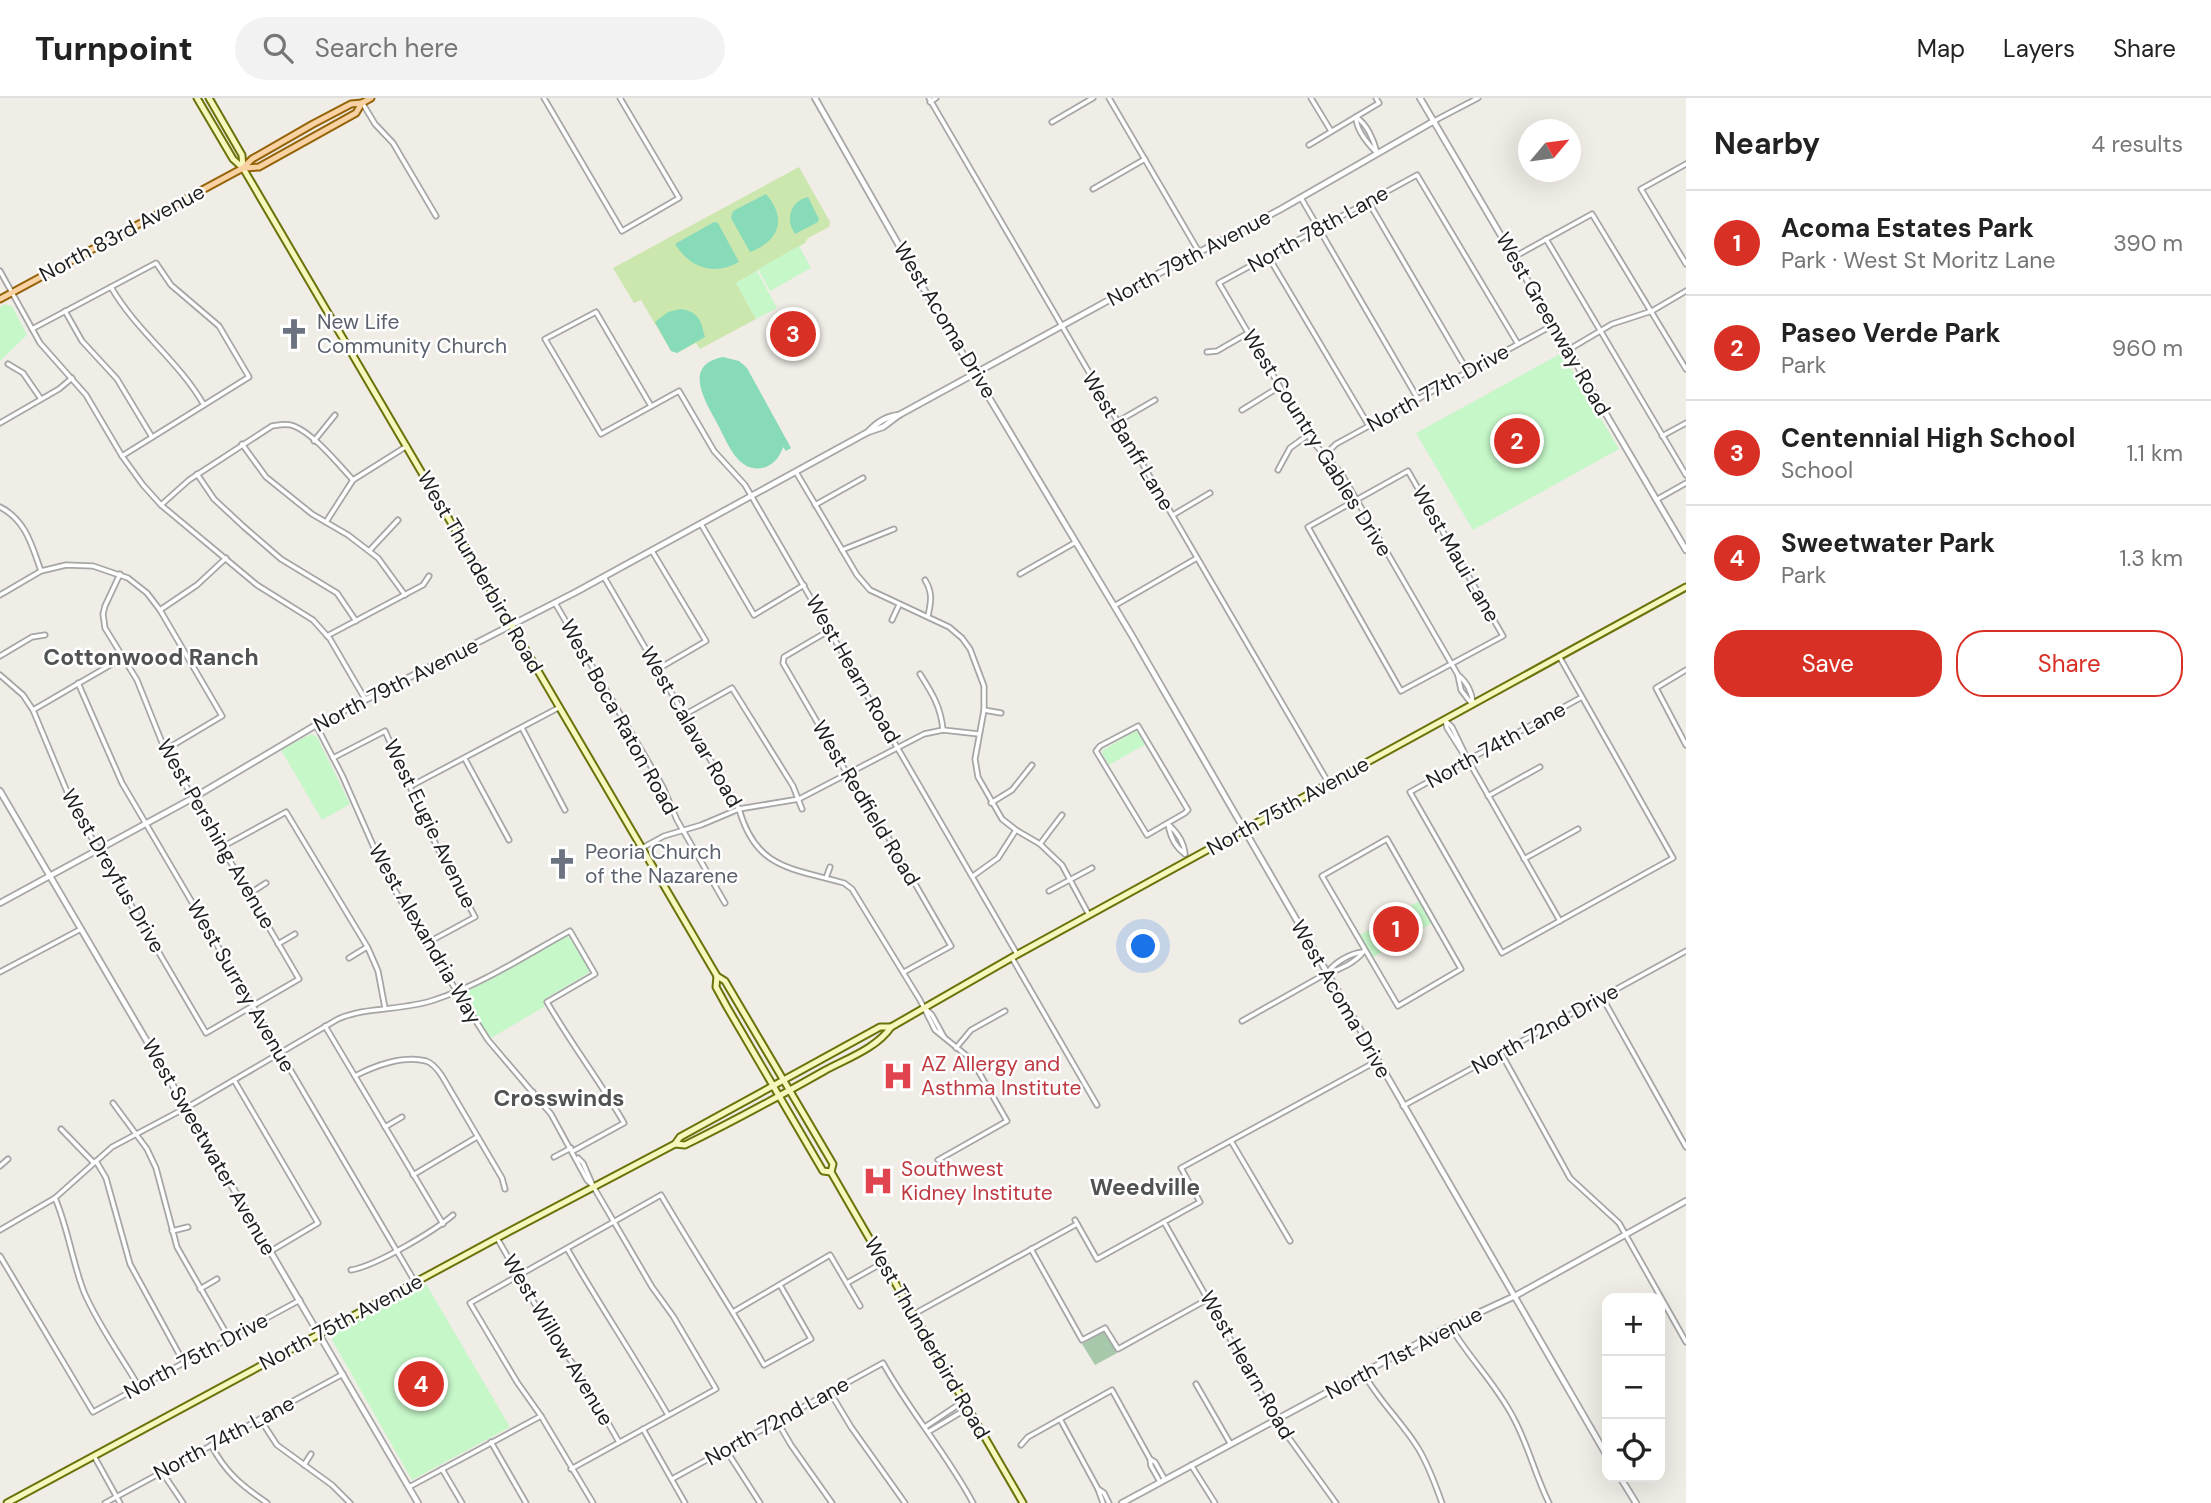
<!DOCTYPE html>
<meta charset="utf-8">
<style>
:root{--surface:#fff;--page:#f2f2f2;--text:#222;--muted:#767676;--line:#e0e0e0;--accent:#d93025}
body{margin:0;font-family:"DM Sans",sans-serif;background:var(--page);color:var(--text)}
.controls{position:absolute;right:21px;bottom:21px;display:grid;overflow:hidden;border-radius:14px;box-shadow:0 7px 28px #0002}
.controls button{width:63px;height:63px;display:grid;place-items:center;padding:0;border:0;border-bottom:2px solid var(--line);background:var(--surface);color:var(--text);font:35px sans-serif}
.compass{position:absolute;left:1518px;top:21px;width:63px;height:63px;border-radius:50%;background:var(--surface);box-shadow:0 7px 28px #0002;rotate:61deg}
.you{position:absolute;left:1144px;top:849px;width:24px;height:24px;margin:-18px;border:5px solid #fff;border-radius:50%;background:#1a73e8;box-shadow:0 0 0 10px #1a73e833}
.badge{display:grid;place-items:center;width:46px;height:46px;border-radius:50%;background:var(--accent);color:#fff;font-size:23px;font-weight:700}
.pin{position:absolute;translate:-50% -50%;border:4px solid #fff;box-shadow:0 2px 7px #0006}
.list{margin:0;padding:0;list-style:none}
h2{display:flex;justify-content:space-between;align-items:center;height:91px;margin:0;padding:0 28px;font-size:30px}
h2 small{font-size:23px;font-weight:400;color:var(--muted)}
.list li{display:grid;grid-template-columns:46px 1fr auto;gap:21px;align-items:center;box-sizing:border-box;height:105px;padding:0 28px;border-top:2px solid var(--line)}
.list b{display:block;font-size:26px;white-space:nowrap}
.list p{margin:0;font-size:23px;white-space:nowrap;color:var(--muted)}
.list em{font-size:23px;font-style:normal;color:var(--muted)}
.actions{display:flex;gap:14px;padding:21px 28px}
.actions a{flex:1;padding:16px 0;border:2px solid var(--accent);border-radius:28px;text-align:center;font-size:24px;color:var(--accent)}
.actions .main{background:var(--accent);color:#fff}
.icon{flex:none;width:38px;height:38px;fill:none;stroke:currentColor;stroke-width:2;stroke-linecap:round;stroke-linejoin:round}
.map{position:relative;flex:none;width:1686px;height:1405px;overflow:hidden}
header{display:flex;align-items:center;gap:42px;box-sizing:border-box;height:98px;padding:0 35px;background:var(--surface);border-bottom:2px solid var(--line)}
header strong{font-size:33px}
nav{display:flex;gap:38px;margin-inline-start:auto;font-size:24px}
.search{width:490px;height:63px;background:var(--page);display:flex;align-items:center;gap:18px;box-sizing:border-box;padding:0 24px;border-radius:38px;color:var(--muted);font-size:26px}
main{display:flex}
aside{flex:1;background:var(--surface)}
.map>svg:first-child{display:block}
</style>
<header>
<strong>Turnpoint</strong>
<div class="search"><svg class="icon" aria-label="search" viewBox="0 0 24 24"><circle cx="10" cy="10" r="6"/><path d="M15 15l6 6"/></svg>Search here</div>
<nav><a>Map</a><a>Layers</a><a>Share</a></nav>
</header>
<main>
<div class="map">
<svg width="1686" height="1405" viewBox="0 0 1686 1405">
<rect width="100%" height="100%" fill="#f0ece6"/>
<path fill="#cbe7ae" d="M799,69l31,55 -1,5 -21,11 -3,5 -69,40 20,36 -56,30 -4,-6 -19,10 -6,-2 -30,-51 -7,3 -21,-35z"/>
<path fill="#a8c8ac" d="M1105,1233l12,22 -22,12 -13,-21z"/>
<g fill="#c6f7c9">
<path d="M799,148l12,22 -41,23 -12,-22z"/>
<path d="M757,173l20,37 -21,11 -20,-36z"/>
<path d="M4,206l8,2 15,29 -27,26v-54z"/>
<path d="M1562,255l57,96 -146,81 -57,-97z"/>
<path d="M1135,633l4,1 7,12 -37,21 -7,-11 1,-4z"/>
<path d="M311,636l6,3 33,67 -28,16 -41,-70z"/>
<path d="M1419,803l13,22 -60,35 -12,-23z"/>
<path d="M567,838l3,2 19,31v4l-41,24 -4,4v6l-53,31 -28,-41v-5z"/>
<path d="M426,1186l84,143 -98,53 -80,-140 2,-7z"/>
</g>
<g fill="#88dbb9">
<path d="M766,96c21,24 14,47 -16,58l-19,-34 2,-7z"/>
<path d="M808,99l11,22 -1,3 -23,12c-10,-14 -5,-33 13,-37z"/>
<path d="M714,124l4,1 21,39c-25,14 -49,6 -64,-18z"/>
<path d="M681,211c19,3 20,13 24,28l-28,16 -6,-2 -16,-29 13,-10z"/>
<path d="M723,259l16,4 8,7 44,80 -5,3 -3,-4c-3,9 -8,16 -17,20 -28,9 -39,-26 -49,-44 -12,-22 -35,-58 6,-66z"/>
</g>
<g fill="none" stroke-linecap="round" stroke-linejoin="round">
<defs>
<g id="minor">
<path d="M544,0l78,133 57,-33 -59,-100"/>
<path d="M929,0l399,684"/>
<path d="M1109,0l90,154"/>
<path d="M1311,0l20,33"/>
<path d="M930,4l6,-4"/>
<path d="M363,6l12,20 18,19 43,73"/>
<path d="M1356,19c0,13 12,27 21,36"/>
<path d="M1356,19c11,7 18,23 21,36"/>
<path d="M1434,23l44,-23"/>
<path d="M1052,24l41,-24"/>
<path d="M1309,47l70,-42 -3,-5"/>
<path d="M1686,66l-45,25 45,75"/>
<path d="M1093,91l52,-30"/>
<path d="M1301,100l117,201"/>
<path d="M1368,103l100,171"/>
<path d="M1546,141l140,236"/>
<path d="M1268,158l101,170"/>
<path d="M1514,159l78,-43 94,155"/>
<path d="M0,173l40,72 46,52 36,61 21,29 18,20 96,80 56,35 17,19 35,60"/>
<path d="M111,189c26,45 67,73 93,118"/>
<path d="M65,213l17,30 35,38 35,58"/>
<path d="M32,231l124,-66 15,22 48,41 30,51 -127,79"/>
<path d="M1568,252l44,-26 40,-13 34,-20"/>
<path d="M1207,254l10,-1 31,-18"/>
<path d="M8,266l15,9 18,26"/>
<path d="M651,308l-55,-94 -51,27 56,95 78,-43 35,60 31,34 272,469"/>
<path d="M1242,312l37,-23"/>
<path d="M1117,324l38,-22"/>
<path d="M0,325l59,-34 13,-11"/>
<path d="M1662,338l24,-13"/>
<path d="M314,343l21,-26"/>
<path d="M242,346l24,33 46,37 36,21 30,23 27,37"/>
<path d="M1325,357l11,-11 217,-119"/>
<path d="M1278,372l12,-22 18,-13"/>
<path d="M1408,373l95,165 -102,55 -93,-164z"/>
<path d="M796,374l61,103 13,15 79,37 13,11 8,11 14,37v24l-9,49 3,18 24,42 14,11 24,14 22,21 27,50"/>
<path d="M197,376l17,25 29,27 38,33 56,34 19,28"/>
<path d="M1656,402l30,-17"/>
<path d="M161,407l28,-25 83,-54c7,-1 15,-3 22,0 20,8 44,38 59,54"/>
<path d="M815,407l48,-27"/>
<path d="M0,409c26,13 32,39 41,64"/>
<path d="M1173,417l37,-22"/>
<path d="M326,424l27,-42 54,-34"/>
<path d="M701,426l53,91 50,-30"/>
<path d="M370,452l28,-30"/>
<path d="M842,452l52,-21"/>
<path d="M652,453l54,90 -48,28"/>
<path d="M1020,476l56,-32"/>
<path d="M604,479l135,232c17,60 52,59 105,74l8,6 68,111 15,30 37,30 35,61 -69,39"/>
<path d="M925,482c8,13 6,22 3,36"/>
<path d="M0,497l41,-24 25,-6 27,1 35,12 19,15 13,17 62,106 -57,34"/>
<path d="M555,505l108,184 14,33 48,83"/>
<path d="M1114,508l83,-48"/>
<path d="M160,512l37,-25 29,-27"/>
<path d="M892,522l7,-15"/>
<path d="M830,532l-46,27 -1,6 77,133 20,27 71,123 -47,26"/>
<path d="M327,538l96,-51 6,-9"/>
<path d="M0,558l32,-19 13,-2"/>
<path d="M1559,558l114,202 -171,95 -92,-161 172,-95"/>
<path d="M1686,572l-30,18 30,57"/>
<path d="M920,576c12,19 21,33 23,56"/>
<path d="M0,577l23,20 10,15 40,96 133,227 93,-54 -134,-229 -28,-70 -32,-52 -2,-14 2,-8 15,-32"/>
<path d="M1458,578l3,14 10,13"/>
<path d="M78,585l44,100 293,499"/>
<path d="M1473,606c-1,-11 -6,-22 -15,-29l-117,-202 -30,-33 -92,-157 198,-108 101,169"/>
<path d="M33,612l91,-53"/>
<path d="M984,612l17,3"/>
<path d="M684,617l48,-27 61,98 9,23"/>
<path d="M1445,622l7,7 16,33 92,161"/>
<path d="M1445,622l2,8 19,30"/>
<path d="M316,627l26,50 45,102 39,66 62,97 63,74 36,66 6,6"/>
<path d="M1138,628l50,84 -3,3 -38,22 -51,-84 4,-5z"/>
<path d="M522,630l43,82"/>
<path d="M333,660l52,-27 52,116 38,70 -48,26"/>
<path d="M465,661l44,81"/>
<path d="M411,688l149,-79"/>
<path d="M1488,698l52,-29"/>
<path d="M991,705l21,-13 20,-25"/>
<path d="M1168,726c9,8 16,18 17,30"/>
<path d="M1168,726c2,12 7,23 17,30"/>
<path d="M1387,741l74,130 -63,37 -76,-130z"/>
<path d="M1040,746l22,-29"/>
<path d="M222,749l64,-35 82,136 10,23 7,37"/>
<path d="M642,750l22,-12 37,-11 38,-16 60,-10 125,-65 19,-4 36,4"/>
<path d="M1524,761l54,-30"/>
<path d="M973,778l25,-18 18,-28"/>
<path d="M826,780l4,-11"/>
<path d="M1049,793l43,-23"/>
<path d="M249,796l17,-11"/>
<path d="M278,846l17,-10"/>
<path d="M349,860l18,-11"/>
<path d="M1012,860l85,147"/>
<path d="M0,874l81,-43"/>
<path d="M1328,874c7,-10 23,-19 35,-20"/>
<path d="M1602,899l84,150"/>
<path d="M926,911l6,6 12,22"/>
<path d="M1242,923l85,-48c13,-3 29,-11 37,-22"/>
<path d="M325,928l118,198"/>
<path d="M956,950l15,-18 34,-19"/>
<path d="M1501,955l69,125 49,45 67,119"/>
<path d="M355,978c19,-10 48,-21 71,-15 7,2 12,9 16,15l60,102 3,11"/>
<path d="M234,982l84,143 -47,28"/>
<path d="M524,1003l9,-9"/>
<path d="M113,1005l34,46 9,19 21,79 52,91"/>
<path d="M1403,1008l283,-155"/>
<path d="M385,1029l17,-10"/>
<path d="M61,1031l32,33"/>
<path d="M1231,1043l59,100"/>
<path d="M554,1059l17,-9"/>
<path d="M96,1063l10,17 24,86 54,99"/>
<path d="M0,1068l8,-7"/>
<path d="M413,1077l64,-38"/>
<path d="M55,1100c13,30 17,63 29,94 14,33 37,64 55,95"/>
<path d="M1075,1122l22,39 103,-57 -19,-34 196,-107"/>
<path d="M1164,1124l112,198 60,83"/>
<path d="M0,1132l55,-32 57,-51 81,-43 145,-85c30,-13 64,-8 96,-19 47,-15 92,-45 136,-69l25,43 -48,28c24,42 53,79 77,121l-51,28"/>
<path d="M172,1133l16,-4"/>
<path d="M497,1140l58,101 23,32 41,71"/>
<path d="M1031,1151l51,91 23,-12 13,21 90,-50"/>
<path d="M568,1152c32,56 68,109 100,165"/>
<path d="M0,1158l93,156 207,-112"/>
<path d="M351,1172c25,-4 83,-39 102,-55"/>
<path d="M847,1185l37,-21"/>
<path d="M200,1191l17,-10"/>
<path d="M733,1214l97,-57 30,51"/>
<path d="M914,1216l163,-90"/>
<path d="M1450,1228c19,32 46,58 63,91 15,27 22,58 36,86"/>
<path d="M1364,1276c15,27 38,48 54,74 11,18 17,36 24,55"/>
<path d="M1196,1286l34,59"/>
<path d="M830,1294l21,35 54,76"/>
<path d="M260,1321l17,26 55,40 18,18"/>
<path d="M1060,1321l38,70 5,14"/>
<path d="M777,1323l14,24 41,58"/>
<path d="M925,1329l39,-26"/>
<path d="M643,1331l42,74"/>
<path d="M928,1334l40,-24"/>
<path d="M491,1344l35,61"/>
<path d="M211,1347c15,28 30,40 56,58"/>
<path d="M1021,1347l7,-8 84,-47 38,69 5,3 10,18"/>
<path d="M726,1352l34,53"/>
<path d="M94,1358l26,47"/>
<path d="M1150,1361l1,7 9,16"/>
<path d="M304,1367l7,-11"/>
<path d="M1191,1367l24,38"/>
<path d="M442,1371l20,34"/>
<path d="M571,1371l145,-80 -43,-73 -21,-29 -59,-101 -10,-23 -5,-5"/>
<path d="M162,1374l21,31"/>
<path d="M672,1381l211,-116c27,49 64,91 90,140"/>
<path d="M409,1389l132,-71"/>
<path d="M1098,1391l6,4 5,10"/>
<path d="M105,1405l238,-129"/>
<path d="M593,1405l-52,-87 -24,-34 -47,-79 191,-108c33,57 70,112 103,170l47,-26 -31,-54"/>
</g>
<g id="tertiary">
<path d="M815,0l110,193 206,343 476,822"/>
<path d="M1420,0l266,452"/>
<path d="M868,334c8,-9 19,-16 31,-17"/>
<path d="M0,693l418,712"/>
<path d="M0,805l193,-105 123,-73 260,-133 292,-160 15,-5 16,-12 232,-127 150,-79 153,-88"/>
<path d="M1620,1379l16,26"/>
<path d="M1122,1405l328,-177 65,-30 171,-95"/>
</g>
<g id="secondary">
<path d="M197,0l36,61 10,9 474,808 8,5 108,183 -2,8 19,33 173,298"/>
<path d="M209,0l33,57 1,13"/>
<path d="M717,878l-1,11 11,20 96,164 8,1"/>
<path d="M675,1046l10,1c47,-23 93,-48 139,-74 22,-12 53,-23 67,-44l127,-73 668,-367"/>
<path d="M7,1405l490,-265 178,-94 5,-7 200,-110h11"/>
</g>
<g id="primary">
<path d="M243,70l16,-1 97,-54 6,-10"/>
<path d="M0,201l243,-131 9,-9 61,-35 38,-20 11,-1 9,-5"/>
</g>
</defs>
<use href="#minor" stroke="#a6a6a6" stroke-width="7"/>
<use href="#tertiary" stroke="#a6a6a6" stroke-width="8"/>
<use href="#secondary" stroke="#69730a" stroke-width="9"/>
<use href="#primary" stroke="#946307" stroke-width="9"/>
<use href="#minor" stroke="#fff" stroke-width="3.5"/>
<use href="#tertiary" stroke="#fff" stroke-width="4.5"/>
<use href="#secondary" stroke="#f5f7bd" stroke-width="5"/>
<use href="#primary" stroke="#f8d2a3" stroke-width="5"/>
</g>
<defs>
<symbol id="church-bare" viewBox="-9 -9 18 18"><path d="M-1.2-6h2.4v3.5h3.3v2.4h-3.3V6h-2.4V-.1h-3.3v-2.4h3.3Z" fill="#6b7280" stroke="#fff" stroke-width="2.5" paint-order="stroke"/></symbol>
<symbol id="hospital-bare" viewBox="-9 -9 18 18"><path d="M-5-5h3v3.5h4V-5h3V5h-3V1.5h-4V5h-3Z" fill="#e0444e" stroke="#fff" stroke-width="2.5" paint-order="stroke"/></symbol>
</defs>
<g fill-rule="evenodd">
<use href="#church-bare" x="272" y="214" width="44" height="44"/>
<use href="#church-bare" x="540" y="744" width="44" height="44"/>
<use href="#hospital-bare" x="876" y="956" width="44" height="44"/>
<use href="#hospital-bare" x="856" y="1061" width="44" height="44"/>
</g>
<g text-anchor="middle" dominant-baseline="central" stroke-width="5" stroke-linejoin="round" paint-order="stroke">
<g font-size="21" fill="#1f1f1f" stroke="#fff">
<text transform="translate(1318 131) rotate(-29)">North 78th Lane</text>
<text transform="translate(122 135) rotate(-28)">North 83rd Avenue</text>
<text transform="translate(1189 160) rotate(-28)">North 79th Avenue</text>
<text transform="translate(945 222) rotate(59)">West Acoma Drive</text>
<text transform="translate(1553 226) rotate(60)">West Greenway Road</text>
<text transform="translate(1438 290) rotate(-29)">North 77th Drive</text>
<text transform="translate(1128 343) rotate(59)">West Banff Lane</text>
<text transform="translate(1317 345) rotate(58)">West Country Gables Drive</text>
<text transform="translate(1456 456) rotate(60)">West Maui Lane</text>
<text transform="translate(480 474) rotate(60)">West Thunderbird Road</text>
<text transform="translate(853 571) rotate(60)">West Hearn Road</text>
<text transform="translate(396 587) rotate(-27)">North 79th Avenue</text>
<text transform="translate(619 619) rotate(61)">West Boca Raton Road</text>
<text transform="translate(691 629) rotate(60)">West Calavar Road</text>
<text transform="translate(1496 647) rotate(-29)">North 74th Lane</text>
<text transform="translate(866 705) rotate(59)">West Redfield Road</text>
<text transform="translate(1288 708) rotate(-29)">North 75th Avenue</text>
<text transform="translate(430 726) rotate(64)">West Eugie Avenue</text>
<text transform="translate(216 736) rotate(60)">West Pershing Avenue</text>
<text transform="translate(113 773) rotate(60)">West Dreyfus Drive</text>
<text transform="translate(425 836) rotate(60)">West Alexandria Way</text>
<text transform="translate(241 888) rotate(60)">West Surrey Avenue</text>
<text transform="translate(1341 901) rotate(60)">West Acoma Drive</text>
<text transform="translate(1545 931) rotate(-29)">North 72nd Drive</text>
<text transform="translate(209 1049) rotate(60)">West Sweetwater Avenue</text>
<text transform="translate(341 1224) rotate(-28)">North 75th Avenue</text>
<text transform="translate(927 1240) rotate(60)">West Thunderbird Road</text>
<text transform="translate(558 1242) rotate(59)">West Willow Avenue</text>
<text transform="translate(1404 1255) rotate(-28)">North 71st Avenue</text>
<text transform="translate(196 1258) rotate(-28)">North 75th Drive</text>
<text transform="translate(1247 1267) rotate(60)">West Hearn Road</text>
<text transform="translate(777 1323) rotate(-29)">North 72nd Lane</text>
<text transform="translate(224 1340) rotate(-28)">North 74th Lane</text>
</g>
<g font-size="21" fill="#5b616d" stroke="#fff" text-anchor="start">
<text x="317" y="224">New Life<tspan x="317" dy="24">Community Church</tspan></text>
<text x="585" y="754">Peoria Church<tspan x="585" dy="24">of the Nazarene</tspan></text>
</g>
<g font-size="21" fill="#be3a42" stroke="#fff" text-anchor="start">
<text x="921" y="966">AZ Allergy and<tspan x="921" dy="24">Asthma Institute</tspan></text>
<text x="901" y="1071">Southwest<tspan x="901" dy="24">Kidney Institute</tspan></text>
</g>
<g font-size="23" font-weight="bold" fill="#525252" stroke="#fff">
<text x="151" y="559">Cottonwood Ranch</text>
<text x="559" y="1000">Crosswinds</text>
<text x="1145" y="1089">Weedville</text>
</g>
</g>
</svg>
<div class="controls">
<button>+</button>
<button>−</button>
<button><svg class="icon" aria-label="locate" viewBox="0 0 24 24"><circle cx="12" cy="12" r="6"/><path d="M12 2v4M12 18v4M2 12h4M18 12h4"/></svg></button>
</div>
<svg class="compass" viewBox="-18 -18 36 36"><path d="M0-13l5 13h-10z" fill="#e53935"/><path d="M0 13l5-13h-10z" fill="#767676"/></svg>
<div class="you"></div>
<div class="pin badge" style="left:1396px;top:831px">1</div>
<div class="pin badge" style="left:1517px;top:343px">2</div>
<div class="pin badge" style="left:793px;top:236px">3</div>
<div class="pin badge" style="left:421px;top:1286px">4</div>
</div>
<aside>
<h2>Nearby<small>4 results</small></h2>
<ul class="list">
<li><span class="badge">1</span><div><b>Acoma Estates Park</b><p>Park · West St Moritz Lane</p></div><em>390 m</em></li>
<li><span class="badge">2</span><div><b>Paseo Verde Park</b><p>Park</p></div><em>960 m</em></li>
<li><span class="badge">3</span><div><b>Centennial High School</b><p>School</p></div><em>1.1 km</em></li>
<li><span class="badge">4</span><div><b>Sweetwater Park</b><p>Park</p></div><em>1.3 km</em></li>
</ul>
<div class="actions"><a class="main">Save</a><a>Share</a></div>
</aside>
</main>
